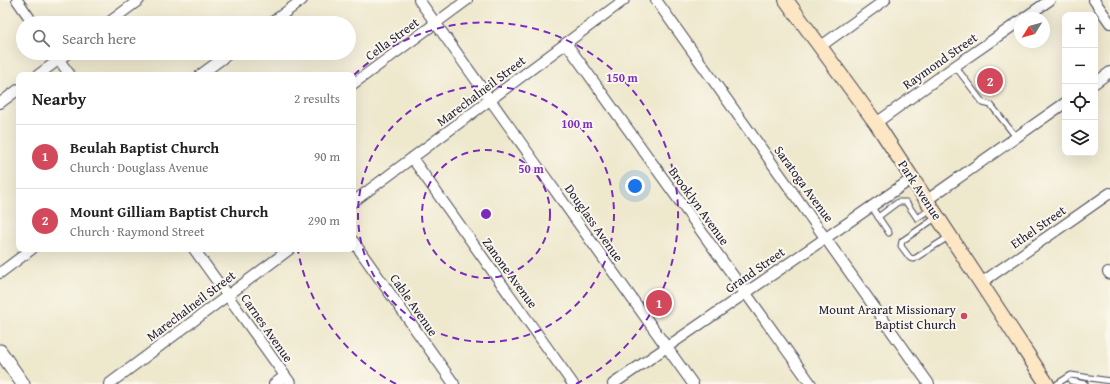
<!DOCTYPE html>
<meta charset="utf-8">
<style>
:root{--surface:#fff;--page:#f6f6f6;--text:#222;--muted:#767676;--line:#e0e0e0;--accent:#d1495b}
body{margin:0;font-family:"Gentium Book Plus",serif;background:var(--page);color:var(--text)}
.controls{position:absolute;right:12px;top:12px;display:grid;overflow:hidden;border-radius:8px;box-shadow:0 4px 16px #0002}
.controls button{width:36px;height:36px;display:grid;place-items:center;padding:0;border:0;border-bottom:1px solid var(--line);background:var(--surface);color:var(--text);font:20px sans-serif}
.compass{position:absolute;left:1014px;top:12px;width:36px;height:36px;border-radius:50%;background:var(--surface);box-shadow:0 4px 16px #0002;rotate:233deg}
.you{position:absolute;left:635px;top:186px;width:14px;height:14px;margin:-10px;border:3px solid #fff;border-radius:50%;background:#1a73e8;box-shadow:0 0 0 6px #1a73e833}
.badge{display:grid;place-items:center;width:26px;height:26px;border-radius:50%;background:var(--accent);color:#fff;font-size:13px;font-weight:700}
.pin{position:absolute;translate:-50% -50%;border:2px solid #fff;box-shadow:0 1px 4px #0006}
.list{margin:0;padding:0;list-style:none}
h2{display:flex;justify-content:space-between;align-items:center;height:52px;margin:0;padding:0 16px;font-size:17px}
h2 small{font-size:13px;font-weight:400;color:var(--muted)}
.list li{display:grid;grid-template-columns:26px 1fr auto;gap:12px;align-items:center;box-sizing:border-box;height:64px;padding:0 16px;border-top:1px solid var(--line)}
.list b{display:block;font-size:15px;white-space:nowrap}
.list p{margin:0;font-size:13px;white-space:nowrap;color:var(--muted)}
.list em{font-size:13px;font-style:normal;color:var(--muted)}
.icon{flex:none;width:22px;height:22px;fill:none;stroke:currentColor;stroke-width:2;stroke-linecap:round;stroke-linejoin:round}
.map{position:relative;flex:none;width:1110px;height:384px;overflow:hidden}
.search{position:absolute;background:var(--surface);box-shadow:0 4px 16px #0002;left:16px;top:16px;width:340px;height:44px;display:flex;align-items:center;gap:10px;box-sizing:border-box;padding:0 14px;border-radius:22px;color:var(--muted);font-size:15px}
.panel{position:absolute;background:var(--surface);box-shadow:0 4px 16px #0002;left:16px;top:72px;width:340px;height:180px;border-radius:8px}
.map>svg:first-child{display:block}
</style>
<div class="map">
<svg width="1110" height="384" viewBox="0 0 1110 384">
<rect width="100%" height="100%" fill="#fbf7ec"/>
<filter id="ink" filterUnits="userSpaceOnUse"><feTurbulence type="fractalNoise" baseFrequency=".025" numOctaves="2"/><feDisplacementMap in="SourceGraphic" scale="8" xChannelSelector="R" yChannelSelector="G"/><feConvolveMatrix kernelMatrix="1 2 1 2 8 2 1 2 1" color-interpolation-filters="sRGB"/></filter>
<filter id="wash" filterUnits="userSpaceOnUse"><feTurbulence type="fractalNoise" baseFrequency=".012" numOctaves="4" result="noise"/><feDisplacementMap in="SourceGraphic" scale="16" xChannelSelector="R" yChannelSelector="G"/><feGaussianBlur stdDeviation="0.9" result="paint"/><feColorMatrix in="noise" values="0 0 0 0 0 0 0 0 0 0 0 0 0 0 0 0 0 1.4 0 .05"/><feComposite in="paint" operator="in"/></filter>
<g filter="url(#wash)">
<rect width="100%" height="100%" fill="#eee8cd"/>
</g>
<g filter="url(#ink)">
<g fill="none" stroke-linecap="round" stroke-linejoin="round">
<defs>
<g id="service">
<path d="M955,66l28,37 8,2 25,32"/>
<path d="M871,206l18,27"/>
<path d="M878,217l20,-15h8l11,16 14,-9"/>
<path d="M937,217l-35,24 -1,5 9,12 4,1 36,-23"/>
<path d="M1071,381l14,3"/>
<path d="M1057,384l14,-9 39,6"/>
</g>
<g id="minor">
<path d="M17,0l16,23"/>
<path d="M419,0l274,384"/>
<path d="M656,0l273,384"/>
<path d="M1094,0l16,23"/>
<path d="M1024,18l26,-18"/>
<path d="M108,23l31,-23"/>
<path d="M271,23l31,-23"/>
<path d="M566,43l245,341"/>
<path d="M821,46l64,-46"/>
<path d="M54,53l16,22"/>
<path d="M38,75l30,-22"/>
<path d="M200,75l30,-22"/>
<path d="M1095,83l15,-11"/>
<path d="M353,84l114,-84"/>
<path d="M0,103l19,-14"/>
<path d="M876,123l79,-57 65,-45"/>
<path d="M412,158l161,226"/>
<path d="M927,200l138,-97"/>
<path d="M353,202l271,-202"/>
<path d="M353,241l101,143"/>
<path d="M194,249l97,135"/>
<path d="M1108,272l2,2"/>
<path d="M0,273l32,-24"/>
<path d="M981,283l129,-90"/>
<path d="M109,384l181,-135"/>
<path d="M274,384l11,-8"/>
<path d="M613,384l300,-206"/>
</g>
<path id="tertiary" d="M0,351l23,33"/>
<path id="secondary" d="M786,0l90,123 171,261"/>
</defs>
<use href="#service" stroke="#414051" stroke-width="7"/>
<use href="#minor" stroke="#414051" stroke-width="12"/>
<use href="#tertiary" stroke="#414051" stroke-width="15"/>
<use href="#secondary" stroke="#414051" stroke-width="16"/>
<use href="#service" stroke="#fff" stroke-width="5"/>
<use href="#minor" stroke="#fff" stroke-width="10"/>
<use href="#tertiary" stroke="#fff" stroke-width="13"/>
<use href="#secondary" stroke="#fce6c4" stroke-width="14"/>
</g>
</g>
<g fill="none" stroke="#7b2cbf" stroke-width="2" stroke-dasharray="7 5">
<circle cx="486" cy="214" r="64"/>
<circle cx="486" cy="214" r="128"/>
<path d="M396 384A192 192 0 0 1 298 251M354 75A192 192 0 1 1 576 384"/>
</g>
<circle fill="#d1495b" stroke="#fbf7ec" stroke-width="1.5" cx="964" cy="316" r="4"/>
<g text-anchor="middle" dominant-baseline="central" stroke-width="4" stroke-linejoin="round" paint-order="stroke">
<g font-size="13" fill="#22223b" stroke="#fbf7ec">
<text transform="translate(392 39) rotate(-36)">Cella Street</text>
<text transform="translate(940 61) rotate(-35)">Raymond Street</text>
<text transform="translate(481 91) rotate(-37)">Marechalneil Street</text>
<text transform="translate(804 184) rotate(54)">Saratoga Avenue</text>
<text transform="translate(920 190) rotate(57)">Park Avenue</text>
<text transform="translate(699 206) rotate(54)">Brooklyn Avenue</text>
<text transform="translate(594 223) rotate(55)">Douglass Avenue</text>
<text transform="translate(1038 227) rotate(-35)">Ethel Street</text>
<text transform="translate(755 270) rotate(-35)">Grand Street</text>
<text transform="translate(510 273) rotate(54)">Zanone Avenue</text>
<text transform="translate(414 305) rotate(55)">Cable Avenue</text>
<text transform="translate(191 306) rotate(-37)">Marechalneil Street</text>
<text transform="translate(267 328) rotate(55)">Carnes Avenue</text>
</g>
<g font-size="13" fill="#22223b" stroke="#fbf7ec" text-anchor="end">
<text x="956" y="309">Mount Ararat Missionary<tspan x="956" dy="15">Baptist Church</tspan></text>
</g>
</g>
<circle cx="486" cy="214" r="6" fill="#7b2cbf" stroke="#fbf7ec" stroke-width="2"/>
<g font-size="12" text-anchor="middle" font-weight="bold" fill="#7b2cbf" stroke="#fbf7ec" stroke-width="4" stroke-linejoin="round" paint-order="stroke">
<text x="622" y="82">150 m</text>
<text x="577" y="128">100 m</text>
<text x="531" y="173">50 m</text>
</g>
</svg>
<div class="controls">
<button>+</button>
<button>−</button>
<button><svg class="icon" aria-label="locate" viewBox="0 0 24 24"><circle cx="12" cy="12" r="6"/><path d="M12 2v4M12 18v4M2 12h4M18 12h4"/></svg></button>
<button><svg class="icon" aria-label="layers" viewBox="0 0 24 24"><path d="M12 4l9 5-9 5-9-5zM3 14l9 5 9-5"/></svg></button>
</div>
<svg class="compass" viewBox="-18 -18 36 36"><path d="M0-13l5 13h-10z" fill="#e53935"/><path d="M0 13l5-13h-10z" fill="#767676"/></svg>
<div class="you"></div>
<div class="pin badge" style="left:659px;top:303px">1</div>
<div class="pin badge" style="left:990px;top:81px">2</div>
<div class="search"><svg class="icon" aria-label="search" viewBox="0 0 24 24"><circle cx="10" cy="10" r="6"/><path d="M15 15l6 6"/></svg>Search here</div>
<section class="panel">
<h2>Nearby<small>2 results</small></h2>
<ul class="list">
<li><span class="badge">1</span><div><b>Beulah Baptist Church</b><p>Church · Douglass Avenue</p></div><em>90 m</em></li>
<li><span class="badge">2</span><div><b>Mount Gilliam Baptist Church</b><p>Church · Raymond Street</p></div><em>290 m</em></li>
</ul>
</section>
</div>
